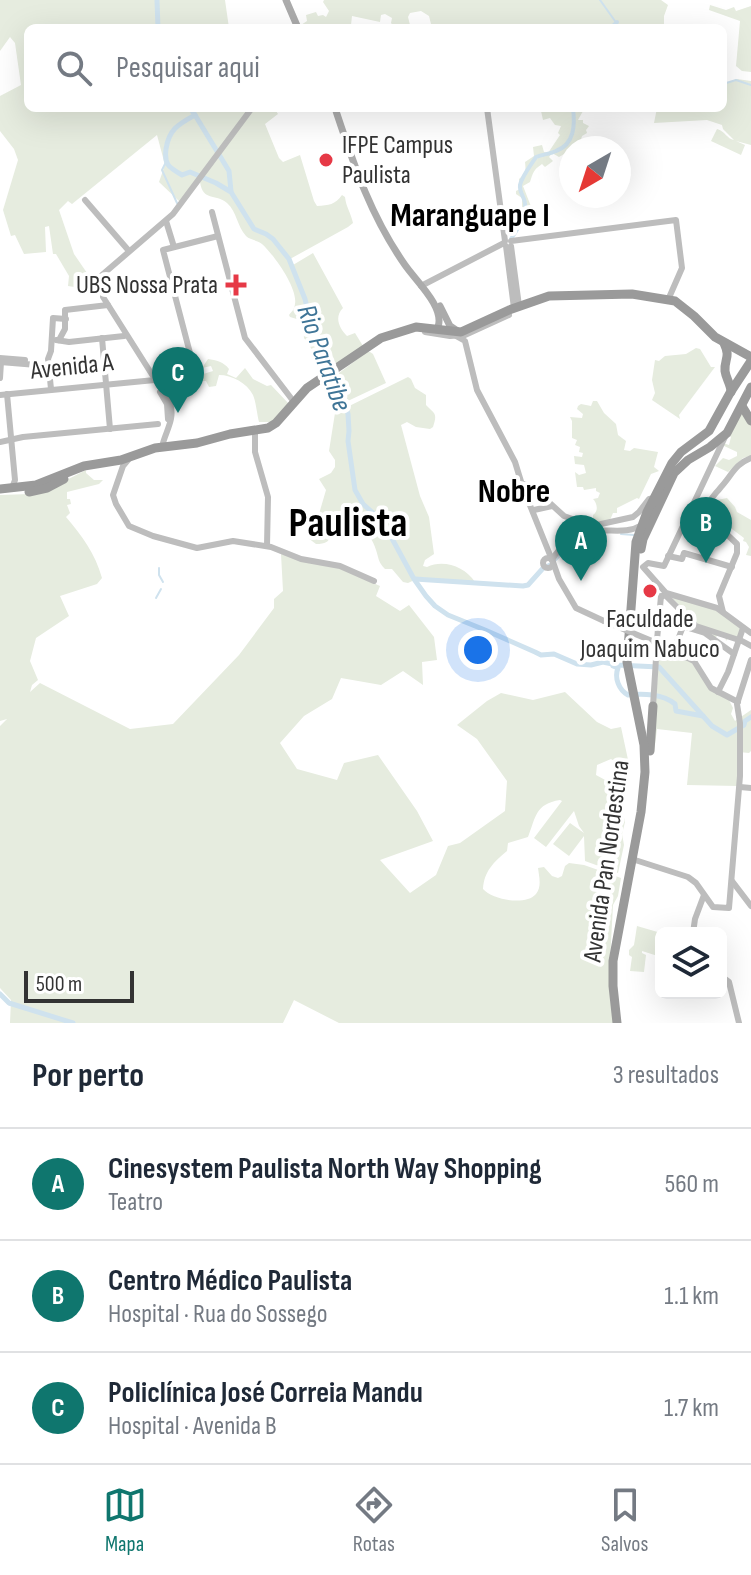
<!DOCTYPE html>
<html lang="pt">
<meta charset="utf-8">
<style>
:root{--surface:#fff;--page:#f2f2f3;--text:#1f2937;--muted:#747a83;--line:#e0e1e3;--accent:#0f766e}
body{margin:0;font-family:"Sofia Sans Condensed",sans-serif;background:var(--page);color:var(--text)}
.controls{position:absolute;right:24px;bottom:24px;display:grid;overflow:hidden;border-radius:12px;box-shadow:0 8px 32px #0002}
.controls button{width:72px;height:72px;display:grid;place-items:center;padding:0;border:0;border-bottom:2px solid var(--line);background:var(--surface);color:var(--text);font:40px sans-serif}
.compass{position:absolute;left:559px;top:136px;width:72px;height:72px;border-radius:50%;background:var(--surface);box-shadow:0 8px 32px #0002;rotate:219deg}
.scale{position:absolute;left:24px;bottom:20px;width:110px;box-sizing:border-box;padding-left:8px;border:4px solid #333;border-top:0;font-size:22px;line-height:28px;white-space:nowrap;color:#333;-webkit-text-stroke:6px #fff;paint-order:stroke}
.you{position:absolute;left:478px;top:650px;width:28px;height:28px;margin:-20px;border:6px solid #fff;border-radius:50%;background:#1a73e8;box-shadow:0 0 0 12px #1a73e833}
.badge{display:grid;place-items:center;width:52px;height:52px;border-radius:50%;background:var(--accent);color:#fff;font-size:26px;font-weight:700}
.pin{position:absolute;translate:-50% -66px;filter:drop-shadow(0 2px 4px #0008)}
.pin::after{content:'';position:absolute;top:42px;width:28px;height:24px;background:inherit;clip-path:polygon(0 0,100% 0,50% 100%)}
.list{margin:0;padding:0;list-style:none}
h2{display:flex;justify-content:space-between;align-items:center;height:104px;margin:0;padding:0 32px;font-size:34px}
h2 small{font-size:26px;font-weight:400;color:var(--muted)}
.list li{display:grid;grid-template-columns:52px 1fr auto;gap:24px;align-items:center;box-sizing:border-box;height:112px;padding:0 32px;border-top:2px solid var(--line)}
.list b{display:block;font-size:30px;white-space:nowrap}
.list p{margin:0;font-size:26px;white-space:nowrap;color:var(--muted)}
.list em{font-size:26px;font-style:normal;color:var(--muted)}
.icon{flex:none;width:44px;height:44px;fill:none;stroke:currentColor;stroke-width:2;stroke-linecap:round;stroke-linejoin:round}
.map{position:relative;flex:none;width:751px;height:1023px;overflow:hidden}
.search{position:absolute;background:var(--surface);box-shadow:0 8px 32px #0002;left:24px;right:24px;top:24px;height:88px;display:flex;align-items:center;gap:20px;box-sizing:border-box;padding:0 28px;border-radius:12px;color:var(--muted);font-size:30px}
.sheet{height:440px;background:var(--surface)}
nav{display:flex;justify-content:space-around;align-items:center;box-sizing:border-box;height:112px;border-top:2px solid var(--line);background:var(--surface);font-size:22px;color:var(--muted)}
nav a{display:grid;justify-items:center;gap:4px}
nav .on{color:var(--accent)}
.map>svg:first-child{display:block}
</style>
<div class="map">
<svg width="751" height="1023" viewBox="0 0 751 1023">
<rect width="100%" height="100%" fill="#fff"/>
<g fill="#e6ecdf">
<path d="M0,0h225l4,28h-201v80h223l-71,94 -21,-20 6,-17 -8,-30 -85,69 -4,-3 -9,9 15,44 24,35 -5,1 -25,-4 1,-10 -13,-22h-3l-4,-28 -4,1 1,25 -22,2 -9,-19 -4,1 -8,-26 15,-50 -4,-11 -14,-18v-35l21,-11 -6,-42 -5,-6 -10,14z"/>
<path d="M324,0h337l7,5 -4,11v12h-166c-7,-4 -18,-6 -24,0h-42l-3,-12 -8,-5 -11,2 -2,4 2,8 -2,3h-13l-4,-5 1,-5 -7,-4 -4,1 -1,7 -28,-6 -1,9c-16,5 -34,3 -50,0l6,-4 -1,-6 10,-3 2,4 5,-1 3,2 3,-6 -6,-9z"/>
<path d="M710,5l16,5 8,-3 2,4 15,-5v66l-9,-1 -6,-5 4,-45 -31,-11z"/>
<path d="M737,79l14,2v64l-15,-4 9,4 -4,10 -30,-14 6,-12c8,2 10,10 17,11l-11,-11 -1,-4 -15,-5 -53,3 3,-15h66v-24z"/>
<path d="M254,108h20l4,6 -13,10 14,34 4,4 17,-7 14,46 3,5c12,-1 18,-1 25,-11l3,2c1,10 6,16 8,26l-5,4 -58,32 3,6 20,-12 30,55c-9,9 -4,20 4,28l8,-3 8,13 -34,24 -4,-2 -21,-30 -1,-14 -3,-4 -10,-3 -1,-2c4,-5 5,-5 6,-11 3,-16 -21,-49 -33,-60 -5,-4 -12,-4 -16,-8 -9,-10 -9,-24 -19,-33 -12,-10 -24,-1 -27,-21z"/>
<path d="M586,108v2l-3,1 -5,9h5v3l6,3 -3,4 1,3 -5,3 -3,10 1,2h-9v7l-5,-2 -7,4 -7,-4 -3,4 4,4 -8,6 -3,-3c-9,6 -9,9 -12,18l-7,4 9,23 -6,6h-9v-2l5,-3v-12l-6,-4v-3l4,-2 -1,-10c7,-6 7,-8 6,-17l9,-6 -1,-9 9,-2 2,7 4,1 12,-18 -2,-2 3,-7 -6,-1 -5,-7 -7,2 -2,-9 6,-3z"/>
<path d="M696,348l4,1 11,18h4l-36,48 1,4 -28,-19 3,-7 -3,-13 3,-20 4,1 6,-5 21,-2z"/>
<path d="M367,352h3l3,2 13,29 -51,24 5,-10 -9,-18z"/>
<path d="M208,359c8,1 16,3 21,10l-2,5 9,4 9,-10 8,11 14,7 4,-1 18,19 -17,18h-13c-2,-8 -3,-20 -6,-27 -6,-12 -21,-20 -34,-20l-3,11 -7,1 -3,-6h-7l-1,-3 2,-3 13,-4 -2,-5 -9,2z"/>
<path d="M408,377l3,2 4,9 11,7v10c8,9 12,7 7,22l-3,2 -14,-2 -9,-5 -6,3 19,71 9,21 5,37 -9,6 -2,6 4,1c17,-8 38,0 48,15l-41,-2 -13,-3 -13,6 -5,-1 -11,-13h-7c-7,-7 -6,-10 -9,-19 -3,-10 -9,-18 -16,-25 -7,0 -18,-1 -23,2 -12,7 -1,17 -21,17l-8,-6v-6l11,1 5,-13 -5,-6 7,-24 -7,-11 12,-6 4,-6v-7l-6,-9 6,-38z"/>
<path d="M593,401h4l7,12 12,11 2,11 8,6 -2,9 6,1 4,-3 24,4 -4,15 5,4 -8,3 -12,25 -2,-1 -20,10v5h-4l-3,7 -17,4v-9c6,-4 4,-12 0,-16l5,-1 2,-5 -4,-2v-3l-12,2 -1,-3h-6l-2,-15 4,3 7,-2 -2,-8 -9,-1 -1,-8 8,1 1,-4 -4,-1 1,-5 -5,-2 2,-5 -5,-2v-17l-2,-4 12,1 1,-4 -6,-5 1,-3 3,-2 10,2z"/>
<path d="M744,413l7,11v32l-8,2 -15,14 -13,-6 8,-8 6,2 8,-4v-4l-15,-7 1,-2 6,2 2,-8 -3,-2 11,-20z"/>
<path d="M86,470v3l8,7h9l-4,4 -32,8v7h3l1,5 -4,1 3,8 -4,4c16,19 29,36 36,61l-5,6 -37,12 9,20 -33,22 -6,23 8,19 -6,5 -2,7 10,-9 90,46 43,-5 66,-69 35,-47v-9l9,-8 -2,-37 59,14 40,18 -4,10 24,15 9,-6 25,32 3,23 -15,2 1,23 -20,-14 -22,14 -40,-7 -9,21 -28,17 -24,27 17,26 40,11 7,-17 34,-8 39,56 16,30 -53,19 30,33 26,-18 12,-29 12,-3 45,-32 2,-30 -30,-42 -20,-14 30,-24 14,-8 32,7 32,-8 32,30 14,7 10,-2 9,42 -8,-3 -11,-7 -14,6 -1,10 24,13 4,6 -1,19 2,9 -3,12 2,11 -6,28 -33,-12 -1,-25 -15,20 -16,-12 17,-21 14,10 -5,-7 -5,-15 -28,36 -12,-9 28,-37 -2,-1c-25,4 -24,17 -32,37l-20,6 -1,8c-13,11 -23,20 -24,38 10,11 43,17 53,5 6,-7 3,-18 2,-26l6,-1 8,9 6,2 4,-2 3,-10 4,-3 15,2 37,13 -3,18 -5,9 -4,74 5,44h-275l-45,-23 -11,23h-273l1,-23 -11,-12v-262l7,-7 -7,2v-226l30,-1 15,-3z"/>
<path d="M727,498l8,9 2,5 14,8v36l-5,-1 3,-8 -3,-5 -3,-1 1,-3 -12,-9 -4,-7 -3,2 -9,-10 -3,1 -1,-2 3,-2 2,-11z"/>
<path d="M669,595l46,13 28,20 -4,12 -10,-3 -3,4 -1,-5 -7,-1 -3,3 -7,-4z"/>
<path d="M660,644l29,15 13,18 27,23 4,8 -2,6 4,7 16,-11v41l-2,2 -10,-1 -1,34 -51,-1 5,-52 -35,-4 -3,24 -2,-3z"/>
<path d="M637,926l24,7v24l-19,-6v2l4,2 -2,17 -14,-1 2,-14 -3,-2v-5l5,-5z"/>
</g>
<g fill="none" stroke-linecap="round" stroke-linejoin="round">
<g stroke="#cfe2ee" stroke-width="2">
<path d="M600,0l20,28"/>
<path d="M723,84l13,-4 15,5"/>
<path d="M166,162l-4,8 15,33"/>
<path d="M621,534l13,1"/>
<path d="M545,566l10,-5 15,-16"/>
<path d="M159,568v7l4,7"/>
<path d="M156,598l5,-9"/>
</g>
<g stroke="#cfe2ee" stroke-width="4">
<path d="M611,28l6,-6"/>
<path d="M511,239c6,-9 16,-24 14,-36 -1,-7 -6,-11 -5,-18 2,-9 11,-20 16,-28 7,-3 14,-3 20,-6 19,-7 19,-27 17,-43"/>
</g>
<g stroke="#cfe2ee" stroke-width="5">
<path d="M157,0l1,28"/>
<path d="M190,108l5,7c-16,9 -26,14 -29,34 -2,15 2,18 16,26l8,-3 26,11 15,9 23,37 12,5 7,5 16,20 16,40 8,34 31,65 4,16 1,17 -1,10 7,49 8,14 20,18 31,57 12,17 9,10 13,9 37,15 50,22 6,3 13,-1 23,10 14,1 12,-3 14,3 42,2 53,59 15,9 17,-10 1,-4 6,-4"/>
<path d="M195,115l34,56 2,20"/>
<path d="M415,579l108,7 5,-1 17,-19"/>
<path d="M613,666l5,2c-4,10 1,22 10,27 15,-2 35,-1 47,9l1,7 27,5"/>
<path d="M0,994l9,9 64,20"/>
</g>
<g stroke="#bdbdbd" stroke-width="6">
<path d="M487,108l18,133"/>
<path d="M85,200l44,51"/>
<path d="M212,212l33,126 49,64"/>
<path d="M166,221l8,26"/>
<path d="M511,241l165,-21 6,48 -14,32"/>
<path d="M506,246l8,62"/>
<path d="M511,246l8,60"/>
<path d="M421,286l83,-43"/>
<path d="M425,332l25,4 15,-1 44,-20"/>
<path d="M456,336l9,5 12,49 38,72 8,26 29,72"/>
<path d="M102,338l8,91"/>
<path d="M56,340l13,2 55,-6"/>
<path d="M59,340l6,-11v-19l43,-5"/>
<path d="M0,358l25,2"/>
<path d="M0,362l49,4"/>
<path d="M0,378l1,-16"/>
<path d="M51,389l-3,-30 3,-8 2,-33 13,1"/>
<path d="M160,392l7,12 1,15"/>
<path d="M7,394l8,86 -3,8"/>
<path d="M0,395l196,-19 -33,-126 55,-14"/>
<path d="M255,434v18l13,45 -1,49"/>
<path d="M725,437l-61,129 -16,-3 -5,4 23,26 51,15 34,25"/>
<path d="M0,442l23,-5 135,-13"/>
<path d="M167,447l-4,-4c4,-14 12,-25 7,-40l-67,-106v-6l-8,-10 78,-67 79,-106"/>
<path d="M128,460l-5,6 -10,29 3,9 13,22 24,10 44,12 36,-7 38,6 30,12 39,7 34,15"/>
<path d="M522,484l8,1 34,31 28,10 41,-9 6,-5 10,-13 6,-1"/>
<path d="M534,510l18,-4"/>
<path d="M668,556l14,3 2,-6 48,14"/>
<circle cx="548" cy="563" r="5"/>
<path d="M552,560c4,-8 10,-13 17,-18 27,-22 50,-3 73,-17"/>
<path d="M553,562l6,17 17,29 28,13"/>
<path d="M661,597l4,-2 31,31 46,15 9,5"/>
<path d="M723,612l-4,-16 18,-43v-9l-22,-21 -6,-19c3,-9 7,-10 12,-17 11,-12 14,-23 30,-29"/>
<path d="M659,619l46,14 29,21"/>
<path d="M657,640l4,-44"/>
<path d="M657,642l11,5 11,9 9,2 6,3 17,27 27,14"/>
<path d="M668,647h7l9,-23"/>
<path d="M718,692l10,-20 15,-44"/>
<path d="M653,706l4,-63"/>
<path d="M740,787l11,1"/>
<path d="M632,859l56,18 8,6 17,24 16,1 11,-132v-53l-3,-19 14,-44"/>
<path d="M732,881l19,25"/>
<path d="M693,933l2,-14 9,-24"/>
<path d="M721,976l8,6 10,41"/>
</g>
<g stroke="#ababab" stroke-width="7">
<path d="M286,0l12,28"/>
<path d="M335,108c19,57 35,107 70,157 11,16 40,42 33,62"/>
<path d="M440,306l10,20 6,4"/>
</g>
<g stroke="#9a9a9a" stroke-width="9">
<path d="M724,343c7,15 0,16 1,28 1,8 6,13 6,21"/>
<path d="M742,406l9,15"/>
<path d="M0,489l36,-4 48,-19 37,-6 34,-12 42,-5 33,-9 38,-6 8,-5 31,-35 74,-50 35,-11 45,5 48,-22 40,-14 83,-2 43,7 19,15 21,21 36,20"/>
<path d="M29,492l18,-4 17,-9"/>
<path d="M641,549l2,-10 31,-66 14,-13 22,-13 17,-14 24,-46"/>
<path d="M650,751l3,-45"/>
<path d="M617,1023l-4,-37v-25l28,-149 4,-40 -1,-27 -17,-83 9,-120 11,-30 25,-49 9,-11 28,-21 21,-38 21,-32"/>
</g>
<path stroke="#bdbdbd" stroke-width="6" d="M604,621l48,20"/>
</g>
<g fill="#e63946" stroke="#fff" stroke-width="3">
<circle cx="326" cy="160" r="8"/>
<path d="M232 273h8v8h8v8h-8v8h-8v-8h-8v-8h8z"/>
<circle cx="650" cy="591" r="8"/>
</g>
<g text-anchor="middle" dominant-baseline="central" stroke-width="8" stroke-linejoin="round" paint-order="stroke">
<g font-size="26" fill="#333" stroke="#fff" text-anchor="start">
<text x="342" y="145">IFPE Campus<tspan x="342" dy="30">Paulista</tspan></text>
<text x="218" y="285" text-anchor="end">UBS Nossa Prata</text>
<text x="650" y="619" text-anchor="middle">Faculdade<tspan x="650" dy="30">Joaquim Nabuco</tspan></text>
</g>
<g font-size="26" fill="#333" stroke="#fff">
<text transform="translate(72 367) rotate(-6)">Avenida A</text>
<text transform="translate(607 861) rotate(-82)">Avenida Pan Nordestina</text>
</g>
<g font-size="28" font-style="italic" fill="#3f7597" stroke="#fff">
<text transform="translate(324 358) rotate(70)">Rio Paratibe</text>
</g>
<g font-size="34" font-weight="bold" fill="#000" stroke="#fff">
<text x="470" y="215">Maranguape I</text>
<text x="514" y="491">Nobre</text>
</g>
<g font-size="42" font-weight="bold" fill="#000" stroke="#fff">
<text x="348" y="523">Paulista</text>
</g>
</g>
</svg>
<div class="controls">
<button><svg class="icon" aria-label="layers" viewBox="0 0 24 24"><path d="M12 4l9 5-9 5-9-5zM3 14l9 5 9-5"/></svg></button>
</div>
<svg class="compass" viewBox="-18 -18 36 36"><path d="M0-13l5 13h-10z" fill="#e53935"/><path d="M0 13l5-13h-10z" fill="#747a83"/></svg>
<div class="scale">500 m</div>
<div class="you"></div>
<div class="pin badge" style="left:581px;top:581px">A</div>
<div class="pin badge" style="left:706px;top:563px">B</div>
<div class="pin badge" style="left:178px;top:413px">C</div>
<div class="search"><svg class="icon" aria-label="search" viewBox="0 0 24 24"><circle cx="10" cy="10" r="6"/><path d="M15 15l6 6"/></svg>Pesquisar aqui</div>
</div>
<section class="sheet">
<h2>Por perto<small>3 resultados</small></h2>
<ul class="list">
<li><span class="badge">A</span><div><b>Cinesystem Paulista North Way Shopping</b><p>Teatro</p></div><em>560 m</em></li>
<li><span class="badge">B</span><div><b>Centro Médico Paulista</b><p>Hospital · Rua do Sossego</p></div><em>1.1 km</em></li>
<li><span class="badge">C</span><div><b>Policlínica José Correia Mandu</b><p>Hospital · Avenida B</p></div><em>1.7 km</em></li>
</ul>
</section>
<nav>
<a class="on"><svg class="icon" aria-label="map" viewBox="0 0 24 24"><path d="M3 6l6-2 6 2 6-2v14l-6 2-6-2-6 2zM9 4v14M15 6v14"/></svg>Mapa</a>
<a><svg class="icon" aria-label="directions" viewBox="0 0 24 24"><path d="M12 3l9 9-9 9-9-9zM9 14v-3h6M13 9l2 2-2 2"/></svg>Rotas</a>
<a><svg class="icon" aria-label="saved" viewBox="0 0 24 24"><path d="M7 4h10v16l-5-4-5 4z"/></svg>Salvos</a>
</nav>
